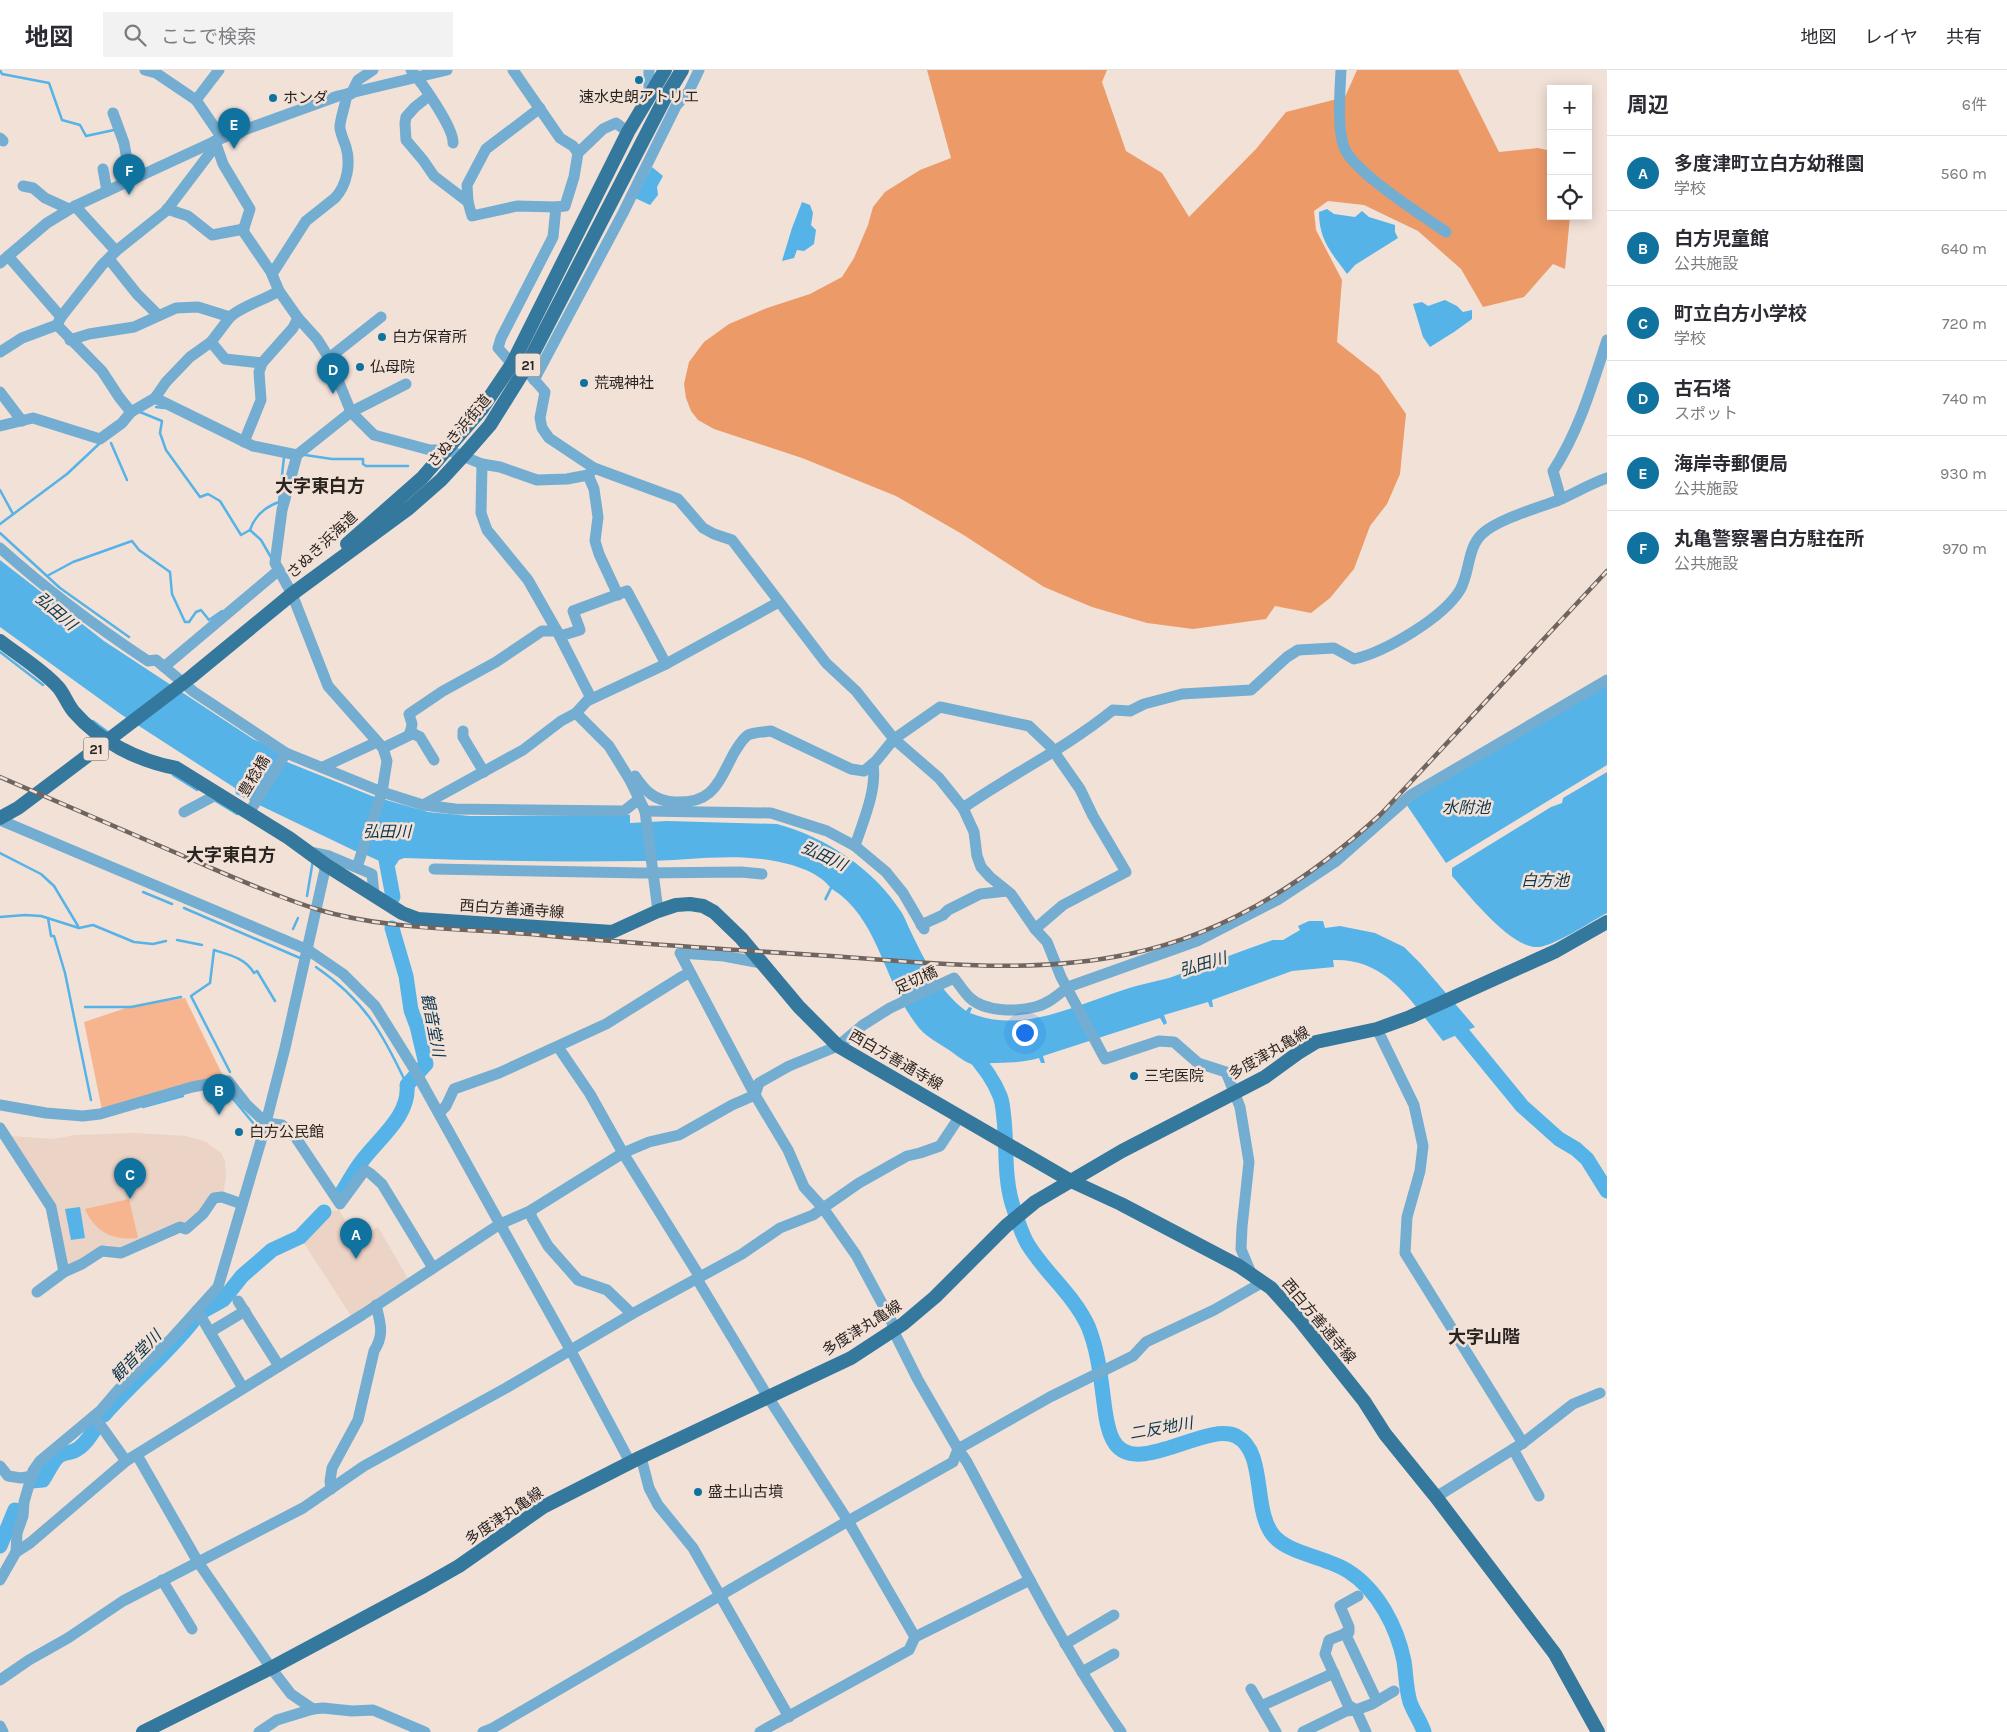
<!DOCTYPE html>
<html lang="ja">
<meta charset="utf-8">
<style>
:root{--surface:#fff;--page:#f2f2f3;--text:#2b2b33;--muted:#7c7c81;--line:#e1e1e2;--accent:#10729f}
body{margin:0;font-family:Karla,"Noto Sans JP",sans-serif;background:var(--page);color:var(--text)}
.controls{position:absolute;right:15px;top:15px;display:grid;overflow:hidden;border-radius:0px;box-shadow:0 2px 12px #0003}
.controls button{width:45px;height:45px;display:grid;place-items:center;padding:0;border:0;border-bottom:1px solid var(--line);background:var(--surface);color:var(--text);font:25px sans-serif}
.you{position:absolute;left:1024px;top:962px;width:18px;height:18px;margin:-12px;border:4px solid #fff;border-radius:50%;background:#1a73e8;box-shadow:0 0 0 8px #1a73e833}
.badge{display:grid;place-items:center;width:32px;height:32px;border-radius:50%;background:var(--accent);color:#fff;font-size:16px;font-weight:700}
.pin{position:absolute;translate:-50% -41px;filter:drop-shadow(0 1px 2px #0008)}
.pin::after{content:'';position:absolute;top:26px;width:18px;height:15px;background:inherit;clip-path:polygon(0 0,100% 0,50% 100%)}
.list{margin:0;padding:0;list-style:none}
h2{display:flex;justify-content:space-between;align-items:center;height:65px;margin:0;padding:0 20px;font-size:21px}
h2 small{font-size:16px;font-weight:400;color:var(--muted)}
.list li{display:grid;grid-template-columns:32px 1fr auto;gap:15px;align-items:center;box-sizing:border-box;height:75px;padding:0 20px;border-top:1px solid var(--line)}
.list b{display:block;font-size:19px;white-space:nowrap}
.list p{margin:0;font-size:16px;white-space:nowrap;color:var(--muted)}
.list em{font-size:16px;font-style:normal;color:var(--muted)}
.icon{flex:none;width:28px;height:28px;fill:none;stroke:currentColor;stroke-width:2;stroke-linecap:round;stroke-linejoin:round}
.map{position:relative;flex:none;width:1607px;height:1662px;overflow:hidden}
header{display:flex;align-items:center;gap:30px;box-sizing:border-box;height:70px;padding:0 25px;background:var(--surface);border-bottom:1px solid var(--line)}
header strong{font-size:24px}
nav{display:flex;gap:28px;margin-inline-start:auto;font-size:18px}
.search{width:350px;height:45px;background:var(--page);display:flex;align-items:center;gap:12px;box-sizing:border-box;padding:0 18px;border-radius:0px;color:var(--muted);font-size:19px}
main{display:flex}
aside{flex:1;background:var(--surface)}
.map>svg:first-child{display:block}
</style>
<header>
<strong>地図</strong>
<div class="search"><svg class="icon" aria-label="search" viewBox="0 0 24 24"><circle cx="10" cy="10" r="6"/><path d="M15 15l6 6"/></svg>ここで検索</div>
<nav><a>地図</a><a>レイヤ</a><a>共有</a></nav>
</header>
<main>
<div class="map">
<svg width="1607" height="1662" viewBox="0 0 1607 1662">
<rect width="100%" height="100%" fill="#f2e1d7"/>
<g fill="#ebd3c5">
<path d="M135,1063l51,3 20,6 8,6 7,5 4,8 1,16 -3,18 -31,26 -74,29 -5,-1 -5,-4 -5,1 -20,14 -15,4 -12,-55 -6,-15 -39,-58 42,3 22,-4z"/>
<path d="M339,1140l17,29 22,-12 30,52 -57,37 -49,-76 29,-29z"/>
</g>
<g fill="#f6b58f">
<path d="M185,928l39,80 -19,2 -103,30 -18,-88 45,-15z"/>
<path d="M129,1129l9,39c-25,3 -43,-6 -53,-29z"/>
</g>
<path fill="#eb9a68" d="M927,0h180l-5,12 24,69 36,22 27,44 67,-68 30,-37 59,-15 12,-27h101l41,82 39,-4 13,3v65h19l-5,53 -12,-5 -29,33 -41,10 -22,-38 -43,-38 -54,-26 -36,-4 -14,10 2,19 26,50 -5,62 42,33 27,39 -6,60 -13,30 -17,22 -16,43 -24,29 -19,15 -36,-7 -9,13 -73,10 -46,-6 -55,-16 -48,-20 -82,-53 -66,-38 -94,-38 -88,-29 -16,-9 -7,-9 -5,-13 -2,-14 5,-22 15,-20 25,-18 38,-16 43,-14 32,-17 12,-19 14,-33 5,-18 12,-15 35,-22 31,-12z"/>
<g fill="#55b3e8">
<path d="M652,97l11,9 -6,11 1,8 -8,10 -15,-7z"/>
<path d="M802,132l8,3 3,8 -2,12 5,5 -2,14 -10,7 -7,-1 -3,8 -12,3 10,-33z"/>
<path d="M1327,139l7,5 21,3 7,-6 7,6 26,8v7l3,6 -43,27 -8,9c-16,-22 -28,-34 -28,-62z"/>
<path d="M1445,230l12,6 6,6 9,-2v9l-18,13 -24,15 -7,-10 -10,-33 9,-2 6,4z"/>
<path d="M0,490l104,81 149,98 30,13 4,10 85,34 56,16 42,4h38l122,-1v8l37,-2 110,3c49,13 97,45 125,89 3,5 5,11 8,17 14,29 29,61 56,81l3,-4 3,1 -2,5c55,23 113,-12 166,-27 11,-3 22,-5 33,-8 35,-12 69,-26 104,-38h10l17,-10 -2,-4 11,-5h14l2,7 15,-2 35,7 29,14 17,17 54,63 -32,14c-31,-38 -55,-83 -110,-81l1,7 -42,4 -80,29 1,7h-3l-2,-5 -44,13 3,8 -3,2 -4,-7 -117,38 2,7h-4l-2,-5c-19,5 -26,4 -45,5 -6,0 -13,3 -19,2 -8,-1 -19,-10 -26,-15 -11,-7 -26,-15 -33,-26 -32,-41 -37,-106 -84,-135l-6,12 -2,-2 6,-12c-14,-17 -39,-23 -61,-27 -42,-7 -87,1 -129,1 -79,1 -157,0 -236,-3l-5,2 -4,6c-14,-3 -26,-11 -40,-15l-119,-57 -1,-6 -113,-73 -122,-88z"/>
<path d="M1607,611v84l-161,98 -40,-59z"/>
<path d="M1607,702v141c-17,9 -51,32 -68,34 -27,3 -70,-52 -87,-71v-8l99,-61 11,-4 1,-5z"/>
<path d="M80,1137l5,31 -14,2 -6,-31z"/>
</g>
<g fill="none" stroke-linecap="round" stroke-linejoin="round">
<g stroke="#55b3e8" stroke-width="2.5">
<path d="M0,0l2,4 47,9 13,37 18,5 6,11 28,-6"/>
<path d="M156,337l8,1"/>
<path d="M140,342l22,9 -2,12 6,17 34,47 8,-3 12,7 21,34 9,-5 11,10 11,19"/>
<path d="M111,373l16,37"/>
<path d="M305,385l27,4h31v5l3,2h42"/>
<path d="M0,420l13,24"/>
<path d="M0,454l67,-50 32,-30"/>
<path d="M250,460c5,-15 15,-23 29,-28l5,-45"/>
<path d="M0,463l60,55 69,49"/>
<path d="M47,506l26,-14 59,-21 7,9 31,22 2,22 13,28h4l7,-10 5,-2 8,10 13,-9"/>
<path d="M0,582l43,33"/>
<path d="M93,651l16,12"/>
<path d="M173,705l24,15"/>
<path d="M214,730l23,14"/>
<path d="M0,783l41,21 13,12 24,40"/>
<path d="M143,822l29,12"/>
<path d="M307,826l6,-36"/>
<path d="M184,838l116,50"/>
<path d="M0,847l25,-2 16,1 38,12 14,-3 41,17 19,2 13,-3"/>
<path d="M48,848l3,18h3l11,37 26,127"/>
<path d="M293,859l5,-11"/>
<path d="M177,870l25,5"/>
<path d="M316,897c49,34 66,65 91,118"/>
<path d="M85,937h46l50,-10"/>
<path d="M230,1002l-39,-76 19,-13 4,-33c16,5 31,8 40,23l3,-2 18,30"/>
<path d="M220,1019l10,6 28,34"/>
<path d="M143,1037l40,-11"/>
</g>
<g stroke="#55b3e8" stroke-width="15">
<path d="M383,774l10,53"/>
<path d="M1450,948l72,88 37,33 17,10 11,10 20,32"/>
<path d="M969,980c13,14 24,28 31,46 3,7 3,16 4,23 3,28 0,57 8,84 4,13 8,27 15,40 17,29 47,52 61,83 9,22 12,45 15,69 2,14 3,32 10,45 20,40 93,-19 123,-4 31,16 16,73 37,99 15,19 54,22 75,36 30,19 49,56 56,90 2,13 2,28 6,41 4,11 11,20 14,30"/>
<path d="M341,1124c7,-11 13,-23 21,-33 17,-23 48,-45 45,-76l19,-21 -9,-38 -6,-16 -5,-34 -14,-48"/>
<path d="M205,1240l18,-10 19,-24 30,-26 28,-13 24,-25"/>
<path d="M104,1345c29,-33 62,-60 89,-94"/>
<path d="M31,1411l12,-1c4,-6 11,-21 16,-24 4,-3 10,-3 15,-5 10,-4 17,-16 22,-24"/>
<path d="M0,1476l15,-36"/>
</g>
<g stroke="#73add1" stroke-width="11">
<path d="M145,0l11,3 40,27 26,38"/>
<path d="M411,0c11,13 43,58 42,73"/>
<path d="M513,0l47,68 13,8 5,7"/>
<path d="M649,0v18l3,6"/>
<path d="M1341,0c-1,20 -4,59 3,77 8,24 79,69 102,85"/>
<path d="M351,24l7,-14 15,-10"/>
<path d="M429,26l-14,11 -9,10 -1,6 1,17 17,20 11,16 34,26 4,14 45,-10 39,1"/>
<path d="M196,30l23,-30"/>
<path d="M113,43l11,30 5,28 4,8"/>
<path d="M628,62l-12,-9 -13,6 -25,24 -4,24 -9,29 -9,1 -3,30 -52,101 -3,10 14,16 13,5 20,23 -5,26 2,10 7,10 45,30 84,31 25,29 11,6 18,6 94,123 30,28 38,48 45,39 24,30 11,24 3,24 4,11 9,10 21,17 24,35 12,13 14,35 44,82 54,-18 15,1 24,21 28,9 14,35 9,55 -7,65 -1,22 10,24"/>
<path d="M0,68l3,3"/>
<path d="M215,71l8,23 27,45 -7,22 28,41 8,19 19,27 19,21 12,19 22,54 23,23 56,15h18l34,14 18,3 37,13 30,-1 21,-4 6,-7"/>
<path d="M103,99l4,22"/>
<path d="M23,116l10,2 12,10 24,11"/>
<path d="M468,132l-1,-17 19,-36 54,-41"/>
<path d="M75,136l41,45"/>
<path d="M167,139l21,7 24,19 32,-6"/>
<path d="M8,186l53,61"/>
<path d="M109,189l28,35 21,21"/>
<path d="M0,193l47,-40 28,-17 147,-68 116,-42 109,-26"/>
<path d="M272,204l34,-53 29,-23c12,-13 16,-34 11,-51 -2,-6 -5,-12 -6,-19 -1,-6 6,-25 7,-34"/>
<path d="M57,255l45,46 17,26 12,15 24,-14 98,48 44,9"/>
<path d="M70,270l19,-6 45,-7 42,-19 22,-1 32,10c10,-10 34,-17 49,-26"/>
<path d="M211,272l14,17 37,4"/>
<path d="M0,282l22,-14 35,-13 4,-8 41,-52 14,-14 50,-40 47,-62 2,-8"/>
<path d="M329,288l52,-41"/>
<path d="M534,310l89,-167 53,-107 13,-15 10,-21"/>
<path d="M0,322l22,29"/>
<path d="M155,328l11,-16 24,-25 21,-15 19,-25"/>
<path d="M0,356l33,-8 67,21 22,-16 9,-11"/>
<path d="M244,372l17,-42 -2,-28 3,-9 31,-35 5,-10"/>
<path d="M588,405l6,14 4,28 -3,24 4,13 19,41"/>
<path d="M1561,429l-8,-28c26,-40 39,-85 54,-131"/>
<path d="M0,478c48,43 95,78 148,113l8,-1 38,32 92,61 96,39 41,13 100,-55 38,-29 15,-8 11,-12 4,-3 -34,-67 -29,-51 -41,-50 -6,-17 1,-49"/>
<path d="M560,566l20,-6 -7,-19 54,-20 39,73"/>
<path d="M164,597l115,-97"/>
<path d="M587,631l79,-37 113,-62"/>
<path d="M576,643l33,33 21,34 15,31 13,100"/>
<path d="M463,661v6l21,35"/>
<path d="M410,662l10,5 14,23"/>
<path d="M383,678l27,-13 2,-11 -3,-10 34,-23 53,-29 46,-31h15"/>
<path d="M323,697l54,-25"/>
<path d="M630,710l5,-4c10,15 20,25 39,26 39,2 44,-19 60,-49 4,-6 8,-14 14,-18 7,-3 16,-3 23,-4l80,38 13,2 12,-10 18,-22 46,-32 89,19 21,20 30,43 13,27 33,56 -63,33 -28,24"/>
<path d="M423,735l32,4 169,2 15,-12"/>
<path d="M963,738c49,-34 103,-60 150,-98l17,1 14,-7 38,-10 69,-4 36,-33 11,-7 36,-2 20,11c31,-7 89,-41 106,-69 10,-17 7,-42 22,-56 16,-15 56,-26 77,-34 16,-7 31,-16 48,-22"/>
<path d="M645,741l126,2 56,18 28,15 31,26 17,21 21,36"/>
<path d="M184,742l34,-18"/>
<path d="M249,743l37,-60"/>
<path d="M0,750l308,130 35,24 32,32 38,61 87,157 -138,91 -236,146 -96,82 -14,9"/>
<path d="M855,776c8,-25 22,-55 18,-82"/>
<path d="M310,782l19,4 43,18 2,20"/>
<path d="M357,797l25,-75 5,-31 -4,-13 -55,-62 -36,-92 -17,-31 7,-53 15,-55 54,-43 55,-28"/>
<path d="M434,799l209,4 98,-1 21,2"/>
<path d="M921,855l22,-10 5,-5 32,-16 27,-3"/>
<path d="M761,893l-37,-7 -44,-3 75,142 33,55 16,37 19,21 33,47 35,65 5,16 22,44 40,69 9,13c49,91 95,185 154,270"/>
<path d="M1377,959l37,76 9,41 -3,25 -13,46 -2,36 118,190"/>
<path d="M558,977l32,47 33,59 75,121 -1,5 71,118 80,124 67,116"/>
<path d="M0,1035l46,8 37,3 17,-2 92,-27 16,-3 12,1 8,-4 18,23 20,19 16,2 14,13 44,66 25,-34 6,4 11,10 51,84"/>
<path d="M439,1043l7,-7 8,-17 45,-16 107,-49 77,-48 7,-3"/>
<path d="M0,1058l51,79 13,65"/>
<path d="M530,1141l2,7 16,28 30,34 29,10 25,24"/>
<path d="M37,1222l27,-20 18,-8 20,-13 19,2 59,-26 6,2 17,-15 11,-16 8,-1 20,7"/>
<path d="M238,1231l41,65"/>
<path d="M197,1240l46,78"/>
<path d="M210,1262l35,-21"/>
<path d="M94,1346l32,45"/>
<path d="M1513,1379l26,47"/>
<path d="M137,1385l61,107 73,106 20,26 22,15"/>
<path d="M641,1387l8,31 9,17 35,43 96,169"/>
<path d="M630,1392l-59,-111 -71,-127 30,-13 93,-58 26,-11 30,-7 53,-30 23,-10 4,-12 30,-17 49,-20 25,-21 27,-17 64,-30c5,6 9,13 15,19 15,15 47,15 66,10 13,-3 23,-12 33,-20l129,-46 82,-42 56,-37 76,-67 196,-115"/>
<path d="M0,1396l8,10 13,2 11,-2"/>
<path d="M331,1419l-1,-8 2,-13 26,-48 16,-69c11,-17 6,-28 2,-46"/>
<path d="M1436,1427l87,-54 50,-39 27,-11"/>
<path d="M0,1510l16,-28 1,-19 6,-17 1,-14 9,-31 7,-10 60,-50 18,-21 54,-52 46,-51 45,-153 22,-86 41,-183"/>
<path d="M162,1510l30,49"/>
<path d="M1358,1526l-18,10 9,21v5l-20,8 -4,14 23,51 8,5 10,22"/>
<path d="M1345,1563l32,68"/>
<path d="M1065,1574l49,-29"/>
<path d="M1082,1602l32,-18"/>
<path d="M0,1610l29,-20 39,-22 55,-37 180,-93 61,-42 142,-78 126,-74 110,-60 38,-26 33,-13 46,-32 48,-27 13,-3 20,-7 20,-30"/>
<path d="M1251,1619l25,43"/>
<path d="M1261,1636l73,-33"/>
<path d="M0,1656l3,6"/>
<path d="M259,1662l18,-12 36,-11 10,-1 29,3 21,-1 52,22"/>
<path d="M483,1662l10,-4 355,-207 105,-59 5,-13 92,-52 83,-41 13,-14 68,-32 49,-28"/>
<path d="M760,1662l149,-82 6,-13 115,-57"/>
<path d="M1303,1662l43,-21 10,-1 16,-6 22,-13"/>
</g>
<g stroke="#34789e" stroke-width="14">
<path d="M347,474l75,-66 59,-68 31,-46 116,-232 37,-62"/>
<path d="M0,571c18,14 41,28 57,45 7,7 10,18 17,26 25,29 64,49 102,56l113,70 37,27 76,48 16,6 194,13 46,-21 18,-6 14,-1 13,2 11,6 27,26 58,69 39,39 233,135 50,23 118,62 32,22 27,30 66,83 21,33 51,63 119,157 43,78"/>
<path d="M0,748l18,-10 52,-39 121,-92 101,-83 117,-86 32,-28 22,-24 27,-31 35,-56 140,-271 17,-28"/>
<path d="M143,1662l128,-64 153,-82 35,-20 84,-59 98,-50 210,-99 52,-34 32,-27 71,-71 29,-24 87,-51 143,-74 33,-24 18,-11 61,-13 33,-12 146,-66 51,-29"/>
</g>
<defs>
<path id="rail" d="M0,707c63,27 125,54 188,81 42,18 84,37 128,51 73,22 150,19 224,26 97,9 194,15 291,21 100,7 199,19 298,-2 97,-20 180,-74 252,-140l226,-243"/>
</defs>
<use href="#rail" stroke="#6f6560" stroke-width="4.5"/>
<use href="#rail" stroke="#f2e1d7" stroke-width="2.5" stroke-dasharray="8" stroke-linecap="butt"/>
</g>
<g fill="#10729f" stroke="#f2e1d7" stroke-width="2">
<circle cx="639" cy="10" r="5"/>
<circle cx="273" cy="28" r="5"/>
<circle cx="382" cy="267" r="5"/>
<circle cx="360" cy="297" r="5"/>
<circle cx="584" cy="313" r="5"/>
<circle cx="1134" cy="1006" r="5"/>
<circle cx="239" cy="1062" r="5"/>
<circle cx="698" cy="1422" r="5"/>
</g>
<g text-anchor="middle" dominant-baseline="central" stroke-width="5" stroke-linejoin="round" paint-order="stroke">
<g fill="#f2e1d7" stroke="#675d58" stroke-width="1">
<rect x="515.5" y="283.5" width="25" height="23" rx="4"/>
<rect x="83.5" y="667.5" width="25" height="23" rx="4"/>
</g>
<g font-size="14" font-weight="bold" fill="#2b2522">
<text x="528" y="295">21</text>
<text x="96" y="679">21</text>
</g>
<g font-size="15" fill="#2b2522" stroke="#f2e1d7" text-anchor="start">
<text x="639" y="27" text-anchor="middle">速水史朗アトリエ</text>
<text x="283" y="28">ホンダ</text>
<text x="392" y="267">白方保育所</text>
<text x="370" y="297">仏母院</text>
<text x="594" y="313">荒魂神社</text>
<text x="1144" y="1006">三宅医院</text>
<text x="249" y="1062">白方公民館</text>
<text x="708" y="1422">盛土山古墳</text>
</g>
<g font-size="15" fill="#2b2522" stroke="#f2e1d7">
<text transform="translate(459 361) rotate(-50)">さぬき浜街道</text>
<text transform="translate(322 475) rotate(-43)">さぬき浜海道</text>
<text transform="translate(254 706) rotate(-59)">豊稔橋</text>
<text transform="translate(512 839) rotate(4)">西白方善通寺線</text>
<text transform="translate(916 910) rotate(-25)">足切橋</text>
<text transform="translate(1269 983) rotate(-30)">多度津丸亀線</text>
<text transform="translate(896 990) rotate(30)">西白方善通寺線</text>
<text transform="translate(1319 1251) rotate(50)">西白方善通寺線</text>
<text transform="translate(862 1258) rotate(-32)">多度津丸亀線</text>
<text transform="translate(504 1446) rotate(-34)">多度津丸亀線</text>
</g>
<g font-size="16" font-style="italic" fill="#0b354b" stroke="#f2e1d7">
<text transform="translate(56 541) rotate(41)">弘田川</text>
<text x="1466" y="737">水附池</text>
<text x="387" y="761">弘田川</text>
<text transform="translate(824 786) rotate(25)">弘田川</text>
<text x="1545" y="810">白方池</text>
<text transform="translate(1203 894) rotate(-16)">弘田川</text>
<text transform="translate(433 955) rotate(79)">観音堂川</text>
<text transform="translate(136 1286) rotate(-46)">観音堂川</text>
<text transform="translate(1161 1358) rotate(-10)">二反地川</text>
</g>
<g font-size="18" font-weight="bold" fill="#2b2522" stroke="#f2e1d7">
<text x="320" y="416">大字東白方</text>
<text x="231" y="785">大字東白方</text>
<text x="1484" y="1267">大字山階</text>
</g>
</g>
</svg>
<div class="controls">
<button>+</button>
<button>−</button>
<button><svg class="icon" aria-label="locate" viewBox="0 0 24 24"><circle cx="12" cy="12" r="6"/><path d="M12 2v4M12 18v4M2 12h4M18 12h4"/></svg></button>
</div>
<div class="you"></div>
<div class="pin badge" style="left:356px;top:1189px">A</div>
<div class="pin badge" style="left:219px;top:1045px">B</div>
<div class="pin badge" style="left:130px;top:1129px">C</div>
<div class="pin badge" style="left:333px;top:324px">D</div>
<div class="pin badge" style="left:234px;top:79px">E</div>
<div class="pin badge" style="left:129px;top:125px">F</div>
</div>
<aside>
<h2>周辺<small>6件</small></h2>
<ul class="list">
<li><span class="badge">A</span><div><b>多度津町立白方幼稚園</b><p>学校</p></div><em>560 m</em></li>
<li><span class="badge">B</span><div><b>白方児童館</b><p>公共施設</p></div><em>640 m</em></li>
<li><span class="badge">C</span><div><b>町立白方小学校</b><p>学校</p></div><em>720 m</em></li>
<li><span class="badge">D</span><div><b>古石塔</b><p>スポット</p></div><em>740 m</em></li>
<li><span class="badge">E</span><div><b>海岸寺郵便局</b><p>公共施設</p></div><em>930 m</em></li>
<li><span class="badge">F</span><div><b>丸亀警察署白方駐在所</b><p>公共施設</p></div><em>970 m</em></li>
</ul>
</aside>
</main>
